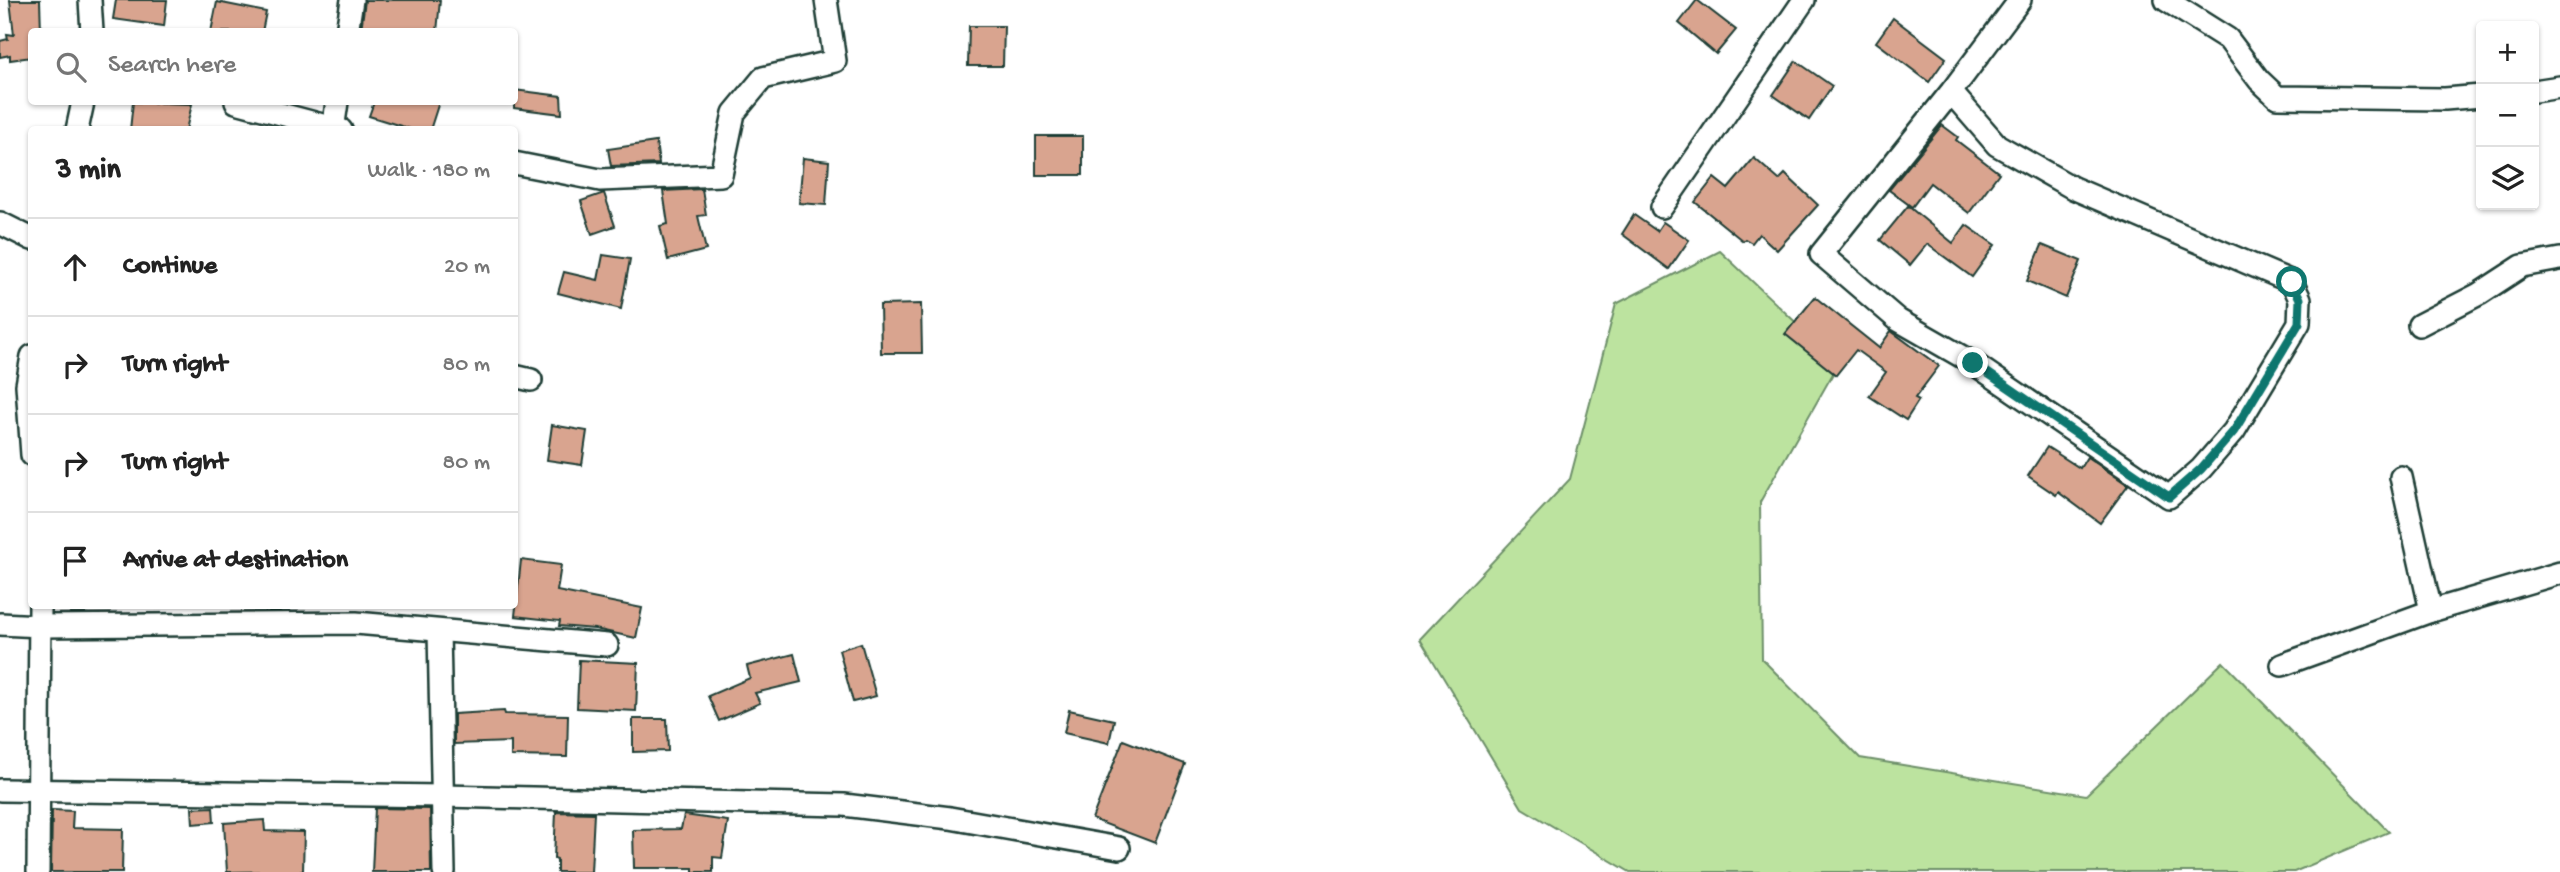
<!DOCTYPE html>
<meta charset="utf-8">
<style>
:root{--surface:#fff;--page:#f2f2f2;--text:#222;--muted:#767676;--line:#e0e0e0}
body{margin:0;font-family:"Gochi Hand",sans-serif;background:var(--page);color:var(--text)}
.controls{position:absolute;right:21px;top:21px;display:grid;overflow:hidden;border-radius:7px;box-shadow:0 2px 5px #0004}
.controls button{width:63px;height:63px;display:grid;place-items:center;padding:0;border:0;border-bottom:2px solid var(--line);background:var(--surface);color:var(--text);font:35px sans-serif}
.stop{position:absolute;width:21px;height:21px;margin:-16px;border:5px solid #0f766e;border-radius:50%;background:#fff}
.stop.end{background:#0f766e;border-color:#fff;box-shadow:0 2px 7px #0008}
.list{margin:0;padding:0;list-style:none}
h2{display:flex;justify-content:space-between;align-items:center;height:91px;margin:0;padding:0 28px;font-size:30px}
h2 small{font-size:23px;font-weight:400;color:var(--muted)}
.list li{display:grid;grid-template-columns:46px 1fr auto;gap:21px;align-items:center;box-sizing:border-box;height:98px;padding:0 28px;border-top:2px solid var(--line)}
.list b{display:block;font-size:26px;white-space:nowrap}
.list em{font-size:23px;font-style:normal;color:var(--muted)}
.icon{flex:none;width:38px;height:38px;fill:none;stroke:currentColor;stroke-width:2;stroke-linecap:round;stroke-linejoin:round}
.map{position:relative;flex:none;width:2560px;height:872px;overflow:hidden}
.search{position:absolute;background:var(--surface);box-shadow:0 2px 5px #0004;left:28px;top:28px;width:490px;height:77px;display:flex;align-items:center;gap:18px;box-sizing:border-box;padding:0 24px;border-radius:7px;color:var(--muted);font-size:26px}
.panel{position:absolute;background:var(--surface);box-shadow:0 2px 5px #0004;left:28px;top:126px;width:490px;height:483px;border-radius:7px}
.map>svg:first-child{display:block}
</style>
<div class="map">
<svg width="2560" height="872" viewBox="0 0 2560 872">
<rect width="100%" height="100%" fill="#fff"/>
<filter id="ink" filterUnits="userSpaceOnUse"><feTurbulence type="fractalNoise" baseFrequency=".0143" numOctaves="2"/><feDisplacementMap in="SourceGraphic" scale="14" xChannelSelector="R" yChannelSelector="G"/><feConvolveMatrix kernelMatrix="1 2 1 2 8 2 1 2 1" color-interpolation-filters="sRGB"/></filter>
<g filter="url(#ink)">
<path fill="#bce39f" stroke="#6e906a" stroke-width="2" d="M1720,251l119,112 -79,139 2,157 98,99 226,37 137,-133 166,170 -95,40h-664l-108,-64 -102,-169 150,-160 46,-175z"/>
<g fill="#d9a48f" stroke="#1f3d34" stroke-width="2">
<path d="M10,0h30l1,32h-9v25l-22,3v-5l-10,2v-16l8,-2 -1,-5 7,1z"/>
<path d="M116,0h51l-3,26 -51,-7z"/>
<path d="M365,0h75l-3,32 -76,-2z"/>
<path d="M1697,0l39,30 -20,24 -37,-31z"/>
<path d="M217,2l49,10 -4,20h-51z"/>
<path d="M1893,18l53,40 -17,24 -53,-40z"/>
<path d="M969,26h35l-1,40h-35z"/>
<path d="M1796,61l36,25 -23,34 -36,-25z"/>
<path d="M514,90l47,6 1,18 -48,-6z"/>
<path d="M133,102l59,2 -6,26h-56z"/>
<path d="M374,102h65l-9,28h-16l-45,-14z"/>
<path d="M1942,125l16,12 -2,3 43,33 -30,40 -39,-30 -18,24 -23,-17z"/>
<rect x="1036" y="136" width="47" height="39"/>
<path d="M656,142l3,22 -48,2 -3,-17z"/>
<path d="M803,158l26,3 -3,44 -27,-2z"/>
<path d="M1754,158l25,22 6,-6 33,31 -41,45 -18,-16 -7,9 -7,-4 -2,2 -48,-39 19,-24 14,11z"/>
<path d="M702,189l4,26 -8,1 8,34 -38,10 -8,-34 8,-2 -5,-33z"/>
<path d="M604,193l11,33 -23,8 -11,-33z"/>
<path d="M1908,206l45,37 13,-18 29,20 -23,32 -45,-33 -17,21 -30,-25z"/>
<path d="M1634,215l23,16 6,-9 26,18 -20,29 -47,-35z"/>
<path d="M2042,245l39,16 -15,37 -39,-17z"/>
<path d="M603,255l27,4 -9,50 -63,-16 6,-21 34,8z"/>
<path d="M1815,297l64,51 12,-17 48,35 -24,32 4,2 -13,20 -37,-24 17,-24 -30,-22 -20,25 -51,-41z"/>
<path d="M921,304l1,49h-41l-1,-48z"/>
<path d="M552,425l35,6 -5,34 -35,-5z"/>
<path d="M2047,447l33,21 7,-11 41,28 -28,38 -42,-31 -2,3 -28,-19z"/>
<path d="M521,560l40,5 -4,26 85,17 -6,30 -41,-9 -36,-3 1,-5 -45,-5z"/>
<path d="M861,643l15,53 -23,6 -14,-52z"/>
<path d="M794,654l7,28 -46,11 5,10 -41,18 -11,-25 42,-18 -3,-12z"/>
<path d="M579,660l59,3 -2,48 -59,-3z"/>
<path d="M1069,710l45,10 -5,23 -45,-10z"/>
<path d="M504,711l1,3 63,1 -1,42 -56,-1v-14l-57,2v-30z"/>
<path d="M633,719h34l1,32 -35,1z"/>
<path d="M1123,740l62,24 -30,79 -63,-24z"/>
<path d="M213,807l1,15 -21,2 -1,-16z"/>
<path d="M375,808l55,1 1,63h-59z"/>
<path d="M52,810l21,1 -1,17 51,1 -1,43h-71z"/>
<path d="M556,812l38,1 -3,59h-34v-13l-3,-1z"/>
<path d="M684,815l44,6 -6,37 -9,-1v15h-20v-4h-59l-1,-38 48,-1z"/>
<path d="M264,820l1,11 39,1 -1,39 -76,1 -3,-49z"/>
</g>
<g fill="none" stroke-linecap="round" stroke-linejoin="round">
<defs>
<g id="minor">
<path d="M90,0l2,32"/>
<path d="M2166,0l62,39 31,41 18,17 168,2 36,-3"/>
<path d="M347,32l5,-32"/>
<path d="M2534,91l26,-4"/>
<path d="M1951,92l46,53 76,43 219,94 8,17 -1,24 -65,108 -33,38 -32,28 -196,-134 -75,-43 -77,-66 130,-162 69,-92"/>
<path d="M236,102l105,28"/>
<path d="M77,130l6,-28"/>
<path d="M333,130l4,-28"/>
<path d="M514,163l86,17 121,-5 13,-62 29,-35 72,-17 -9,-61"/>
<path d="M1662,207l142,-207"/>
<path d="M0,223l32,16"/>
<path d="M2419,325l60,-31 43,-28 38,-7"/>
<path d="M32,356l-5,29 5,70"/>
<path d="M514,376l17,4"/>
<path d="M2401,477l30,134"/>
<path d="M0,624l41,2 315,-3 251,22"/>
<path d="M439,631l5,241"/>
<path d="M2282,665l149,-54 129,-38"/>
<path d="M0,790l443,6 401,9 106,13 169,30"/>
<path d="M38,872l2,-266"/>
</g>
</defs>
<use href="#minor" stroke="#1f3d34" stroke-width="26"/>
<use href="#minor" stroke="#fff" stroke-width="21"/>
</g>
</g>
<g fill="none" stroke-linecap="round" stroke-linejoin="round" filter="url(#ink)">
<path stroke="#0f766e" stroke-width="9" d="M1973,363l196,134 32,-28 33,-38 65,-108 1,-24 -8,-17"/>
</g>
</svg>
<div class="controls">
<button>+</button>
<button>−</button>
<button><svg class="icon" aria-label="layers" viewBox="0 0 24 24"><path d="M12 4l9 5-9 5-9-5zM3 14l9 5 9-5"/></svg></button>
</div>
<div class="stop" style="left:2292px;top:282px"></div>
<div class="stop end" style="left:1973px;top:363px"></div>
<div class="search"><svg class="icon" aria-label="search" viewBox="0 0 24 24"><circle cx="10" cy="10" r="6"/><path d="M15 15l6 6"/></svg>Search here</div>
<section class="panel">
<h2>3 min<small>Walk · 180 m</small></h2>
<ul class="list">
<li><svg class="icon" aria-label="ahead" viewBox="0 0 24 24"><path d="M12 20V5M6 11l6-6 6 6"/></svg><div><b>Continue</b></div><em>20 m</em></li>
<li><svg class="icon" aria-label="right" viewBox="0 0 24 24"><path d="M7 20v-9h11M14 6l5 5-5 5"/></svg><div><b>Turn right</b></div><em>80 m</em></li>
<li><svg class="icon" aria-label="right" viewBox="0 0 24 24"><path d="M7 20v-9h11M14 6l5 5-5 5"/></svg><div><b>Turn right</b></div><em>80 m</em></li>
<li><svg class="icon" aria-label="arrive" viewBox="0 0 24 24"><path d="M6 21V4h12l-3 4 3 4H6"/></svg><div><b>Arrive at destination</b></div></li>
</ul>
</section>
</div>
